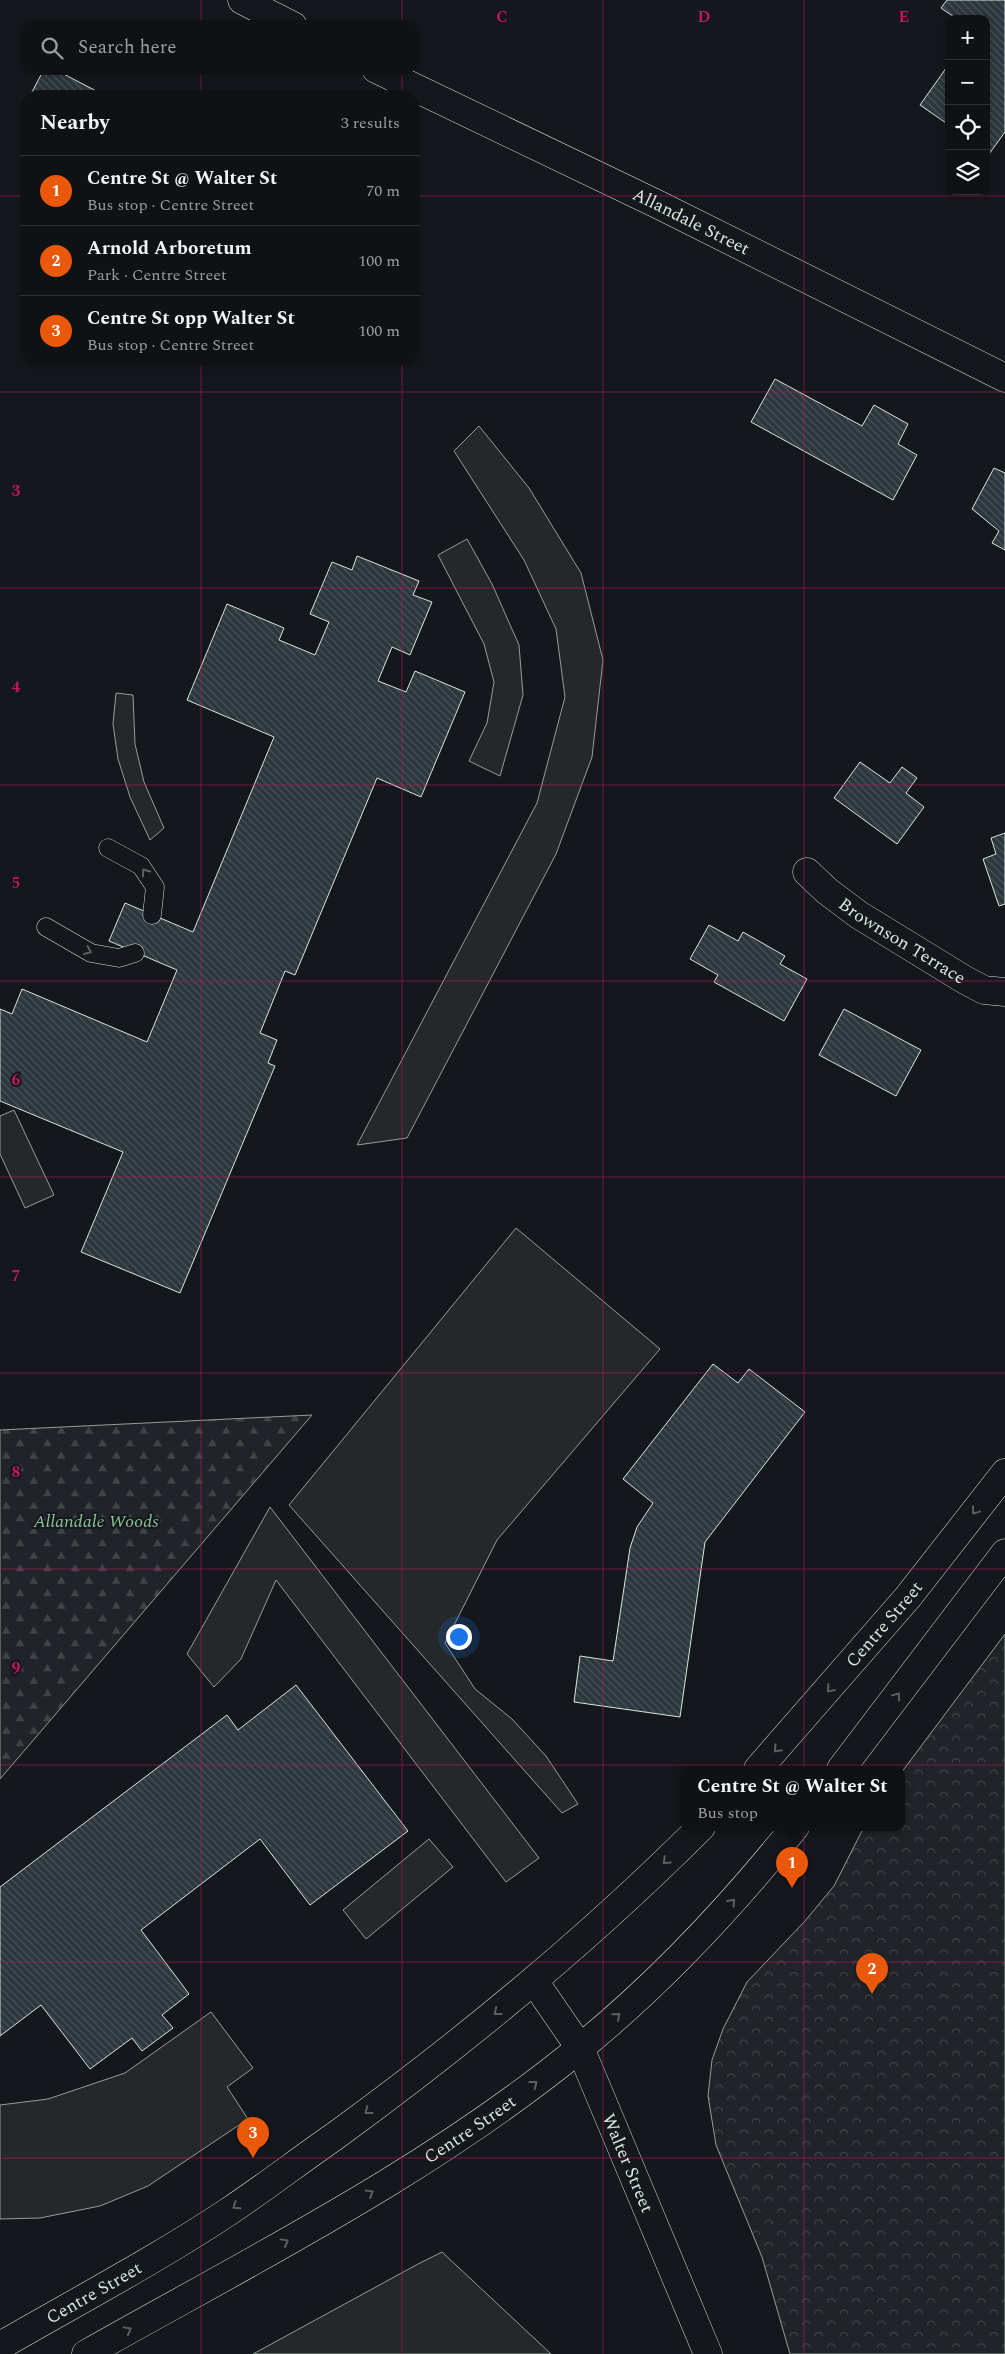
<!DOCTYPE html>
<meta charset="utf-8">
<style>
:root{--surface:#0f1215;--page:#1d2022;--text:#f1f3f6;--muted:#9b9ea0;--line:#2f3234;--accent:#ea580c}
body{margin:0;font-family:Spectral,serif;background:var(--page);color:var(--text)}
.controls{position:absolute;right:15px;top:15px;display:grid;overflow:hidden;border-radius:10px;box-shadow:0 2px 8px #0003}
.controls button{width:45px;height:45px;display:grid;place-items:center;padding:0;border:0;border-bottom:1px solid var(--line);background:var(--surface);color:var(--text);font:25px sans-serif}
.you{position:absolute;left:458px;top:1636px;width:18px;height:18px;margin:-12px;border:4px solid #fff;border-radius:50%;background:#1a73e8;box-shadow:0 0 0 8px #1a73e833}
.badge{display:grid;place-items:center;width:32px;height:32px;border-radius:50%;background:var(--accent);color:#fff;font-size:16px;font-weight:700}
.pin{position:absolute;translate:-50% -41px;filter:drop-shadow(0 1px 2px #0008)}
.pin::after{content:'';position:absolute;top:26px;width:18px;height:15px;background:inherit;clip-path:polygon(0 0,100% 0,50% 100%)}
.popup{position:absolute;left:680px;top:1766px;width:225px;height:65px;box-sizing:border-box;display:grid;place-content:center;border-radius:10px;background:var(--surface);filter:drop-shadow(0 1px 4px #0005);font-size:16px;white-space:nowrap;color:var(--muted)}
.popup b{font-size:19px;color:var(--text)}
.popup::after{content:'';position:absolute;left:50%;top:100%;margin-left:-10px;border:10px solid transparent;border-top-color:var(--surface)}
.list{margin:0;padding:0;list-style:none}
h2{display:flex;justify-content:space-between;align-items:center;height:65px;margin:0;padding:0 20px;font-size:21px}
h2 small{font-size:16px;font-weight:400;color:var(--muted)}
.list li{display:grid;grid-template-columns:32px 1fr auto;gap:15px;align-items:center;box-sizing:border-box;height:70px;padding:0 20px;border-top:1px solid var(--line)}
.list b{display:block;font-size:19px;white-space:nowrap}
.list p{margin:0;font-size:16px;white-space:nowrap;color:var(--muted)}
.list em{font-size:16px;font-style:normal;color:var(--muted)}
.icon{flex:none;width:28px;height:28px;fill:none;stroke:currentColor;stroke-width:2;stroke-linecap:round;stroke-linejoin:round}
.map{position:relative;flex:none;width:1005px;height:2354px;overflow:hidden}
.search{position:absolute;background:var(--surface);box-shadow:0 2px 8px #0003;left:20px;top:20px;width:400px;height:55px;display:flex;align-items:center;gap:12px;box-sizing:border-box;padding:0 18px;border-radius:20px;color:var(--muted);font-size:19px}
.panel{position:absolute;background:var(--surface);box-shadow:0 2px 8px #0003;left:20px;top:90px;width:400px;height:275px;border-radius:20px}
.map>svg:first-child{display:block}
</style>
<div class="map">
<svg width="1005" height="2354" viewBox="0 0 1005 2354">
<defs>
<pattern id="forest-firs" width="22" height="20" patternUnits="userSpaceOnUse" patternTransform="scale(1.25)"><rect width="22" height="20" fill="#202428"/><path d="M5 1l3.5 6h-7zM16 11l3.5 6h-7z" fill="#404447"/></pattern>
<pattern id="park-crowns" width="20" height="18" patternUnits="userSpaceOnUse" patternTransform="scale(1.25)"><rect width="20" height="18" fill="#202428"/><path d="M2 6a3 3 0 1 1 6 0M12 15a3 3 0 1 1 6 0" fill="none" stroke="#404447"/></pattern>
<pattern id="building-back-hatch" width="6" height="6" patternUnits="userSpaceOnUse" patternTransform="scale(1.25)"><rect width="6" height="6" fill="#2c363c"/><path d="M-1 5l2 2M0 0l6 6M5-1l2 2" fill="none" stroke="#4a5358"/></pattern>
</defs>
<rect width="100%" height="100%" fill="#14181c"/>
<path fill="url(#forest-firs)" stroke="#939e99" d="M312,1415l-312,364v-349z"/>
<path fill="url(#park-crowns)" stroke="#939e99" d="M1005,1634v720h-215l-28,-97 -46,-112 -8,-49 4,-36 11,-31 24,-47 58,-61 29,-35 30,-59h37v-54z"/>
<g fill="#24282b" stroke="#939e99">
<path d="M479,426l50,62 52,85 22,87 -11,97 -36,97 -149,284 -50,7 180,-342 28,-106 -9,-68 -32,-69 -70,-109z"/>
<path d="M467,539l25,45 27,61 4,50 -23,81 -31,-15 18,-38 7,-41 -10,-38 -46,-89z"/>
<path d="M116,693l17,2 2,49 9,38 20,46 -14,12 -20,-43 -12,-38 -5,-35z"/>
<path d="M14,1110l40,85 -29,13 -25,-54v-38z"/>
<path d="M516,1228l144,121 -163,191 -52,103 30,46 37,30 34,37 32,48 -16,9 -273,-308z"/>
<path d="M270,1507l269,351 -33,24 -230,-302 -35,79 -27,28 -27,-33z"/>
<path d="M429,1839l24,28 -87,72 -23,-29z"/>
<path d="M211,2012l42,56 -26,19 21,32 -100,67 -48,20 -60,12 -40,1v-114l48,-6 77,-26z"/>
<path d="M442,2252l109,102h-298l165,-90z"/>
</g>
<g fill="url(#building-back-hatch)" stroke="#d8e6dc">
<path d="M947,0h58v132l-16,22 -3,-2v-133h-29l-16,-11z"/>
<path d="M949,64v61l-29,-20z"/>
<path d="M44,69h10l46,24 -1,3h-69z"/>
<path d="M775,379l87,47 12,-21 34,19 -10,20 19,11 -24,45 -142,-78z"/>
<path d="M994,468l11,5v77l-13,-7 7,-12 -27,-22z"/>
<path d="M357,556l62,25 -6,14 19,7 -22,53 -18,-8 -14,34 28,11 9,-21 50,21 -44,105 -44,-19 -82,197 -10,-4 -25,62 17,7 -9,23 7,3 -95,227 -99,-41 42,-100 -123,-51v-92l12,5 10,-25 125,53 30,-72 -68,-29 16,-38 68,29 81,-195 -87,-37 40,-96 57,24 -5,12 36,15 14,-33 -19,-8 22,-52 20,8z"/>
<path d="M860,762l30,21 12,-16 15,11 -11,15 18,14 -27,37 -63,-46z"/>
<path d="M1005,833v71l-6,2 -16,-47 13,-5 -5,-16z"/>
<path d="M709,925l29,16 5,-9 42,24 -5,8 27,15 -23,42 -70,-39 4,-7 -28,-16z"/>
<path d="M844,1009l77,41 -25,46 -77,-41z"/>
<path d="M713,1364l25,19 11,-14 56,43 -100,130 -25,175 -106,-15 6,-46 33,5 17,-113 7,-21 16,-24 -30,-24z"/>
<path d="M296,1685l112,146 -98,74 -50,-66 -119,91 48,64 -27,21 11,13 -31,23 -10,-13 -42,31 -49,-64 -41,31v-149l227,-172 11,15z"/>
</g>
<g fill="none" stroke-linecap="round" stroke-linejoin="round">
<defs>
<g id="service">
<path d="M108,848l33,18 14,21 -3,28"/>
<path d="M46,927l45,26 28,5 16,-5"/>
</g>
<g id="minor">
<path id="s1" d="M807,872l20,19 32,24 106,65 19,10 21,2"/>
</g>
<g id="tertiary">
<path d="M242,0l51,26"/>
<path id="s2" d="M376,69l281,135 348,174"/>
<path id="s3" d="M534,1981l46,67 128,306"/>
</g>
<g id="trunk">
<path id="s4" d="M758,1769l150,-172 97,-124"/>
<path d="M841,1769l164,-216"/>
<path id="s5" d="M0,2346c76,-44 154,-85 228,-134 36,-24 71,-51 107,-76 129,-94 253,-196 366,-309"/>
<path id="s6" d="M86,2354c168,-95 344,-183 494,-306 80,-65 151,-141 215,-221"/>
</g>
</defs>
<use href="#service" stroke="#d8e6dc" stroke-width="19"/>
<use href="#minor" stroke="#d8e6dc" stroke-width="29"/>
<use href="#tertiary" stroke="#d8e6dc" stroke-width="29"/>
<use href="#trunk" stroke="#d8e6dc" stroke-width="29"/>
<use href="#service" stroke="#14181c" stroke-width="18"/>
<use href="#minor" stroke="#14181c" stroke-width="28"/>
<use href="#tertiary" stroke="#14181c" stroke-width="28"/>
<use href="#trunk" stroke="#14181c" stroke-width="28"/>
</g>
<defs><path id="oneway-chevron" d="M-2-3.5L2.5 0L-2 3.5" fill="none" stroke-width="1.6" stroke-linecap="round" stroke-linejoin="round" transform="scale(1.25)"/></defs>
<g stroke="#59605f">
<use href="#oneway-chevron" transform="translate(145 872) rotate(-125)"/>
<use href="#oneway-chevron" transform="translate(88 951) rotate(25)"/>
<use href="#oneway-chevron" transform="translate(975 1511) rotate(127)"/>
<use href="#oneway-chevron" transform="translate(830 1689) rotate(131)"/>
<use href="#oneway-chevron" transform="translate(897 1696) rotate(-53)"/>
<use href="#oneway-chevron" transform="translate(777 1749) rotate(133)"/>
<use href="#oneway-chevron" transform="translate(666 1861) rotate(136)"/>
<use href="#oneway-chevron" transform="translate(732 1902) rotate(-48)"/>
<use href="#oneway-chevron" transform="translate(497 2012) rotate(142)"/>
<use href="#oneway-chevron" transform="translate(617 2016) rotate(-41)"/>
<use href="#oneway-chevron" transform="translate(534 2084) rotate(-38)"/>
<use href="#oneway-chevron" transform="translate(368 2111) rotate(143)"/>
<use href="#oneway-chevron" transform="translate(370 2193) rotate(-31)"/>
<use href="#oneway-chevron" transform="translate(236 2206) rotate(145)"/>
<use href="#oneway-chevron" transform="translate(285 2242) rotate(-29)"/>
<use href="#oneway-chevron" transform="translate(128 2330) rotate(-29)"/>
</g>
<path fill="none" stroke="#c2185b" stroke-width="1" stroke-opacity="0.55" d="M201,0v26M402,0v26M603,0v2354M804,0v2354M201,69v27M402,69v27M0,196h26M414,196h591M201,359v1995M402,359v1995M0,392h1005M0,588h1005M0,785h1005M0,981h1005M0,1177h1005M0,1373h1005M0,1569h1005M0,1765h1005M0,1962h1005M0,2158h1005"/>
<g text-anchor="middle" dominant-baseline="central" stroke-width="4" stroke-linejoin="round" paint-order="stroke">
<g font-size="18" fill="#d8e6dc" stroke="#14181c">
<text stroke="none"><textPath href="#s2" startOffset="350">Allandale Street</textPath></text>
<text stroke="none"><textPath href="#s1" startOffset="118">Brownson Terrace</textPath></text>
<text stroke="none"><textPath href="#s4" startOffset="192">Centre Street</textPath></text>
<text stroke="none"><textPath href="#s6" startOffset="445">Centre Street</textPath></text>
<text stroke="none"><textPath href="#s3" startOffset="206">Walter Street</textPath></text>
<text stroke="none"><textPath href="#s5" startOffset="108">Centre Street</textPath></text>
</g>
<g font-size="18" font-style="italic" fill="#8ac095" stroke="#14181c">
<text x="96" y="1521">Allandale Woods</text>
</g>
</g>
<g font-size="16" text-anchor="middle" font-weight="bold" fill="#c2185b" stroke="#14181c" stroke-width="4" stroke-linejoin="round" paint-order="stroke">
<text x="502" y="22">C</text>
<text x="704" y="22">D</text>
<text x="904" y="22">E</text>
<text x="16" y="496">3</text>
<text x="16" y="692">4</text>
<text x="16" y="888">5</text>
<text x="16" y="1085">6</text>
<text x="16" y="1281">7</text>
<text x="16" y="1477">8</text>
<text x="16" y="1673">9</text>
</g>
</svg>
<div class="controls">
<button>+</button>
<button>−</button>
<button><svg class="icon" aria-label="locate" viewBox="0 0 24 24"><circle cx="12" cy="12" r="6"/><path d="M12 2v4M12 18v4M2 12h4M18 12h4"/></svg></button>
<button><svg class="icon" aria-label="layers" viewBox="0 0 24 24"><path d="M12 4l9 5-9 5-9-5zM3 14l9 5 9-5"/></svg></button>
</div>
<div class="you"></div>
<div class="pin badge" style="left:792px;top:1888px">1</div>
<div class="popup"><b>Centre St @ Walter St</b>Bus stop</div>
<div class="pin badge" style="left:872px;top:1994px">2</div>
<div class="pin badge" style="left:253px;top:2158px">3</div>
<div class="search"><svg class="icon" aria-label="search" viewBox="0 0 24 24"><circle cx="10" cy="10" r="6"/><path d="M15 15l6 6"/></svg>Search here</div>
<section class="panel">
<h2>Nearby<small>3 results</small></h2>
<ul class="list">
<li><span class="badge">1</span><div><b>Centre St @ Walter St</b><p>Bus stop · Centre Street</p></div><em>70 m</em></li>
<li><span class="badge">2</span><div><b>Arnold Arboretum</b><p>Park · Centre Street</p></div><em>100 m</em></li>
<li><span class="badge">3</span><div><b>Centre St opp Walter St</b><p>Bus stop · Centre Street</p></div><em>100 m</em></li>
</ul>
</section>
</div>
